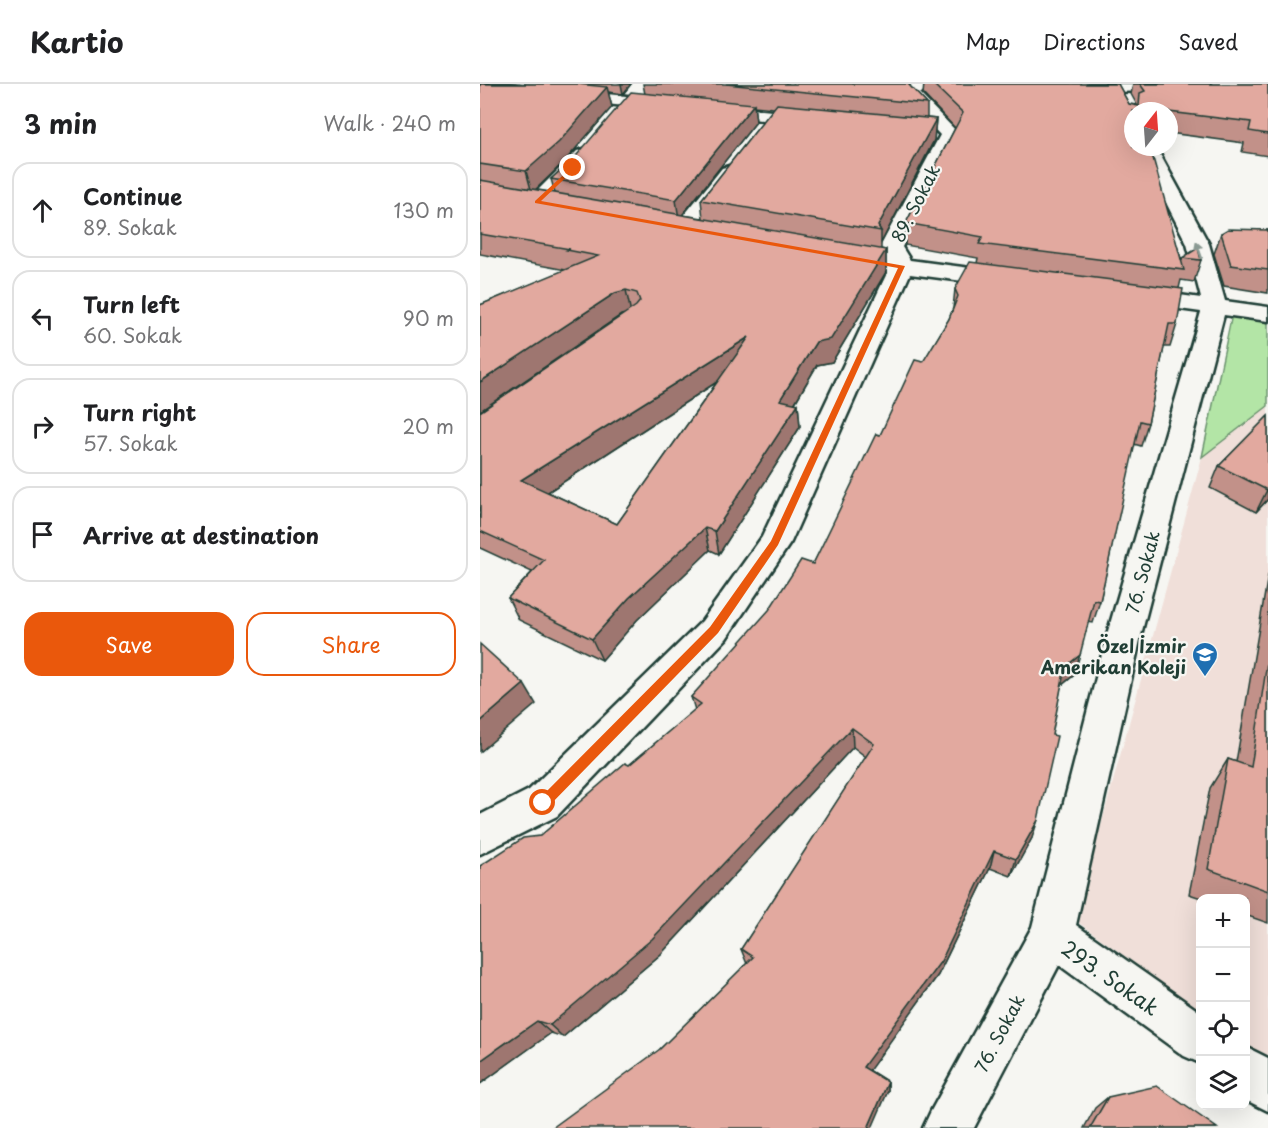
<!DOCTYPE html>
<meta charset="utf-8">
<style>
:root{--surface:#fff;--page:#f6f6f6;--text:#202124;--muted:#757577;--line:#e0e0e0;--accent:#ea580c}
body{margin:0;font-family:"Playpen Sans",sans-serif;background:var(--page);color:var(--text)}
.controls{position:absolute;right:18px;bottom:18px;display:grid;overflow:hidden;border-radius:12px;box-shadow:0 6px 24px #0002}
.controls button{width:54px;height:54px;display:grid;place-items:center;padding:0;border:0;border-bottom:2px solid var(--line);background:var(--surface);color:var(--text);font:30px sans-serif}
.compass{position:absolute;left:644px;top:18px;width:54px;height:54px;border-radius:50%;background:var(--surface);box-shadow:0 6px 24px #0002;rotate:17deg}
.stop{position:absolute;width:18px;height:18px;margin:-14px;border:4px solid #ea580c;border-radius:50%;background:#fff}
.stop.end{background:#ea580c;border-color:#fff;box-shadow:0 2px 6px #0008}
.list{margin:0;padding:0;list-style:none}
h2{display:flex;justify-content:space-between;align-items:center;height:78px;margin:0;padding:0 24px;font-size:26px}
h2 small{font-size:20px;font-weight:400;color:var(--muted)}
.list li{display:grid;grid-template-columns:39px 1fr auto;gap:18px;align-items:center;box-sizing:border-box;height:96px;margin:0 12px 12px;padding:0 12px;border:2px solid var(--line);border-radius:18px}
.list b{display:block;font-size:22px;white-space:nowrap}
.list p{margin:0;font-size:20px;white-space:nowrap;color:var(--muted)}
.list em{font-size:20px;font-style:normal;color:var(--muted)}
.actions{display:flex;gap:12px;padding:18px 24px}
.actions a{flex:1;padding:14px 0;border:2px solid var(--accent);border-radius:18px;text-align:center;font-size:21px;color:var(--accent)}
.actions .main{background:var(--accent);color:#fff}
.icon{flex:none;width:33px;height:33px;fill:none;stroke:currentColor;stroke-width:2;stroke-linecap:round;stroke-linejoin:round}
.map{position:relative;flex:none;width:788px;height:1044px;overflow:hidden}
header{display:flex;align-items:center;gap:36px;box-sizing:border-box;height:84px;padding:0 30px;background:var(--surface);border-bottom:2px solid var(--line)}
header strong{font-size:28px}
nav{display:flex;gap:33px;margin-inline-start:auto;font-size:21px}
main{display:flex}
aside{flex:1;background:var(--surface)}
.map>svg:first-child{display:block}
</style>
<header>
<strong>Kartio</strong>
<nav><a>Map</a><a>Directions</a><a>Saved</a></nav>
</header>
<main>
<aside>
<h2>3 min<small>Walk · 240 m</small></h2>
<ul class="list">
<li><svg class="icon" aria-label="ahead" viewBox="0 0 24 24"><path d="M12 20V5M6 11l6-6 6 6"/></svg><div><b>Continue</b><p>89. Sokak</p></div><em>130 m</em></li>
<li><svg class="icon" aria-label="left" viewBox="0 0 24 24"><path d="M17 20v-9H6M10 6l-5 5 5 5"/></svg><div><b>Turn left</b><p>60. Sokak</p></div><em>90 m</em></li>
<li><svg class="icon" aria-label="right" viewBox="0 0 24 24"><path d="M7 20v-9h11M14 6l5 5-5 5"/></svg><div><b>Turn right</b><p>57. Sokak</p></div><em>20 m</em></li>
<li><svg class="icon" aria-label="arrive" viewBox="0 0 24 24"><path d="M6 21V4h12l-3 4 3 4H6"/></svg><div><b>Arrive at destination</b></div></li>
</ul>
<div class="actions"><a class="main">Save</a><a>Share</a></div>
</aside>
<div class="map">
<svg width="788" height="1044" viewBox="0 0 788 1044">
<rect width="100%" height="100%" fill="#f6f6f2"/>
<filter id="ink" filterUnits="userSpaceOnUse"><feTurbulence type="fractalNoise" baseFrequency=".0167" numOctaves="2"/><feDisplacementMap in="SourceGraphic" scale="12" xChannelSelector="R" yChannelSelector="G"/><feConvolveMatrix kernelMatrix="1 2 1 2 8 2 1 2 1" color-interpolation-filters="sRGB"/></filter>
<g filter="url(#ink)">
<path fill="#f0dfd9" d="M788,322v654l-22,-16v-146h-46v113l-125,-91 127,-463z"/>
<path fill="#b3e5a6" stroke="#69916d" stroke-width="1.5" d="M752,230l36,6v86l-66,51z"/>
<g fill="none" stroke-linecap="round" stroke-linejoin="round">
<defs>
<g id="minor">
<path d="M0,0h30l301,31 6,1 3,4 -3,4 -6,1 -331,-34z"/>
<path d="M432,0h19l-11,10 39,40 -57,113 8,13 98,13 8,2 3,5 -3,5 -8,2 -98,-13 -119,268 -65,97 -169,177 -77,38v-39l49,-25 173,-169 60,-84 126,-266 -15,-3 -3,-5 3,-5 13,-1 -6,-10 60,-112 -39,-41z"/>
<path d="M608,0h122l-8,5 -86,3 -26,-4z"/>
<path d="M658,63h18l53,97 16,57 43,6v14l-44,-6 -82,316 -66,294 124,87v51l-16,-7 -125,-91 -85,163h-51l8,-17 101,-184 76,-296 93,-319 -65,-9 -8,-2 -4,-5 4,-5 8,-2 65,9 -14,-54z"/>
<path d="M104,65l7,2 3,4 -3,4 -47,47 -7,2 -7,-2 -3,-4 3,-4 47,-47z"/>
<path d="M249,82l7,2 3,4 -46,62 -8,1 -8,-1 -3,-5 3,-5 45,-56z"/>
<path d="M766,963l22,11v53l-22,-11z"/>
</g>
</defs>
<use href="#minor" stroke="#1f3d34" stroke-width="5"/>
<use href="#minor" fill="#f6f6f2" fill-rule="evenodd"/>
</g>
<g fill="#c29189" stroke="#1f3d34" stroke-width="1.5" fill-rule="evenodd">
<path d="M0,0h151l-8,10 -15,-2 4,15 -48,55 -29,28 20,3 -4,-14 94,-85 -2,-10h267l-1,1 18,19v14l9,1 -2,21 -53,103v6l5,1v22l-54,90 -15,3 -22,38 3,1 2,23 -81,127 -9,-4 -73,70 -35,40 -83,-40 -11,-22 24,-26 -52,-24v-136l144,-98 -3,1 -141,96v-106l86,-35 -86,-16zM274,22l20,2 -73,92 2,18 -21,-3 74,-93zM237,298l-100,142 -69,-32z"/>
<path d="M444,0h194l11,20 8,1 -6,-11 2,-10h135v72l-26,-4 2,-9 -75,-10v-22h-36l49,150v-3l19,2 -7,22 -13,-2 -2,8 -2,36 -7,23h-6l-16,76 -7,23 -7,-2 -34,157 -7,22 -5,-1 -15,54 -12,10 -29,152 -21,38 -21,-8 -52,107 -69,95 19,12v9l-228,-42 87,-85 -6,-15 125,-192 -13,-10 -192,207 -98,83 -12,-4 -71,51v-218l60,-30 89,-71 66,-55 -4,-13 122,-133 67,-129 69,-116 4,-11 2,-19 22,-26 1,-5 -73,-13 1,-22 49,-95 -32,-34z"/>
<path d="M788,146v63l-44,-7 -10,-32 7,-21z"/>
<path d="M788,332v83l-12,13 -46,-24 9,-22z"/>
<path d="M788,491v348l-23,-8v-17h-44l-12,-4 21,-106 18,-29 8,3z"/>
<path d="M628,1013l109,31h-133l11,-20z"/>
</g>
<g fill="#9e766f" stroke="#1f3d34" stroke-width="1.5">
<path d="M141,0h10l-8,10z"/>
<path d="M127,3l5,20 -48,55 -32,31 -6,-22z"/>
<path d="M274,20l2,18 -77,97 -3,-19z"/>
<path d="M456,35l-2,21 -53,103v-12l-3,-5z"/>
<path d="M406,166v22l-54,90 -15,3 -34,58 -3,-23 36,-58z"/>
<path d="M146,206l5,23 -10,2 -141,96v-29l135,-89z"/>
<path d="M269,253l3,22 -221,144 -10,-23z"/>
<path d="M318,320l2,23 -81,127 -4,-23z"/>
<path d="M788,405v10l-12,13 11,-22z"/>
<path d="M225,444l5,22 -73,70 -35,40 -10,-21 37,-41z"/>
<path d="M600,571l-7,21 -15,12 7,-21z"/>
<path d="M44,600l12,20 -56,48v-30z"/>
<path d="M372,644l1,19 -192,207 -98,83 -13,-12z"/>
<path d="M558,736l-6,18 -21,38 5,-17z"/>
<path d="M514,767l-4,17 -52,107 -74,103 -1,-11z"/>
<path d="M57,937l14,12 -71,51v-23z"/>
<path d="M408,998v9l-16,37h-4z"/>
</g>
<g fill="#e2a99f" stroke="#1f3d34" stroke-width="1.5" fill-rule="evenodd">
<path d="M0,0h97l30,3 -48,55 -33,29 -46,-7z"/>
<path d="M246,0h182l19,20z"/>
<path d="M453,0h185l11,20 10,2 1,-13 5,-2 -5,-7h128v50l-19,-3 2,-9 -82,-10v-1h-36v36h17l34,123 -205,-26 4,-7 -77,-14 57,-110z"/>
<path d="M151,8l123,12 -78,96 -125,-21 26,-24z"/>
<path d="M297,20l159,15 -58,107 3,5 -180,-31z"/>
<path d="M0,96l406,70 -55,89 -15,3 -36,58 18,4 -83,127 -10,-3 -76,70 -37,41 -84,-41 36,-38 -64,-29v-119l156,-106 4,-5 -3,-8 -11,-3 -11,3 -135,89v-77l118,-49 -31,-6 3,-1 -90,-15zM269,253l-132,187 -96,-44z"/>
<path d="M748,145l40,1v40l-37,-5 -10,-32z"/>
<path d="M718,164l3,12 -19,-2z"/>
<path d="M490,178l213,27 -6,35h-8l-21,99 -8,-2 -40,180 -6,-1 -14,55 -15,12 -13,68 5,1 -19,84 -22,39 -22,-8 -53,110 -78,106 25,15 -20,46h-316l108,-79 93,-92 -12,-8 133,-205 -22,-16 -200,211 -102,86 -13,-4 -57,40v-195l43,-28 17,-2 85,-73 4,2 72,-61 -10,-7 78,-87 32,-50 12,4 63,-130 4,1 35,-75 8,2 26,-43 9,-23 -3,-7z"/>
<path d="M788,332v73l-1,1 -48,-24z"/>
<path d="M0,560l44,40 -44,38z"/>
<path d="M788,572v235l-60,-22 20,-110 23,8z"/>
<path d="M677,1002l60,42h-127l18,-31z"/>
</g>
<defs><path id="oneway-solid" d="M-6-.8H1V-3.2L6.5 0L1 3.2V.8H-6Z" transform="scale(1.5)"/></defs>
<use fill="#8a9a93" href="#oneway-solid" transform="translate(719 166) rotate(-109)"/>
</g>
<path fill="#ea580c" d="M93,82l2,3 -34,32 364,65 -127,279 -60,88 -170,174 -5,1 -4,-1v-8l171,-172 61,-86 127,-273 -363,-65v-2z"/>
<defs>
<symbol id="school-pin" viewBox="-11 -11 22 30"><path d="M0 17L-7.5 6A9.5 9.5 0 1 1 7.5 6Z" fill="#1f6fb2" stroke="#f6f6f2"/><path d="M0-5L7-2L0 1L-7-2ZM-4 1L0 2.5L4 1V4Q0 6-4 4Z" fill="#fff"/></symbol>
</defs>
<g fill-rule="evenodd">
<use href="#school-pin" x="710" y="556" width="30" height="40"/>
</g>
<g text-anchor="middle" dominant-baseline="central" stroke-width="4.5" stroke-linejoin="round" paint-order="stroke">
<g font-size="18" fill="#1f3d34" stroke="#f6f6f2">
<text transform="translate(435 119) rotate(-63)">89. Sokak</text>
<text transform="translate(662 488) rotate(-75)">76. Sokak</text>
<text transform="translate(519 949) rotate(-62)">76. Sokak</text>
</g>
<g font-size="18" font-weight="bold" fill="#1f3d34" stroke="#f6f6f2" text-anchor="end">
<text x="706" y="561">Özel İzmir<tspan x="706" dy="21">Amerikan Koleji</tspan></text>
</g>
<g font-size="21" fill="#1f3d34" stroke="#f6f6f2">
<text transform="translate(631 893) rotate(35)">293. Sokak</text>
</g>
</g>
</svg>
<div class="controls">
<button>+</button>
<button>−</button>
<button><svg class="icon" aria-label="locate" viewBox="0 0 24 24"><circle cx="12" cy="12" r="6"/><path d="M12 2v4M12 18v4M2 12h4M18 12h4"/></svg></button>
<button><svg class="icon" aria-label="layers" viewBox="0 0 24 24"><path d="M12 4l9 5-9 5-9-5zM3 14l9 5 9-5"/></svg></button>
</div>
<svg class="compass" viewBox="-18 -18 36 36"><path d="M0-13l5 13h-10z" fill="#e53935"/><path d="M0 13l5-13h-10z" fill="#757577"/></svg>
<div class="stop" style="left:63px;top:719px"></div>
<div class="stop end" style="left:93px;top:84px"></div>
</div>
</main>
